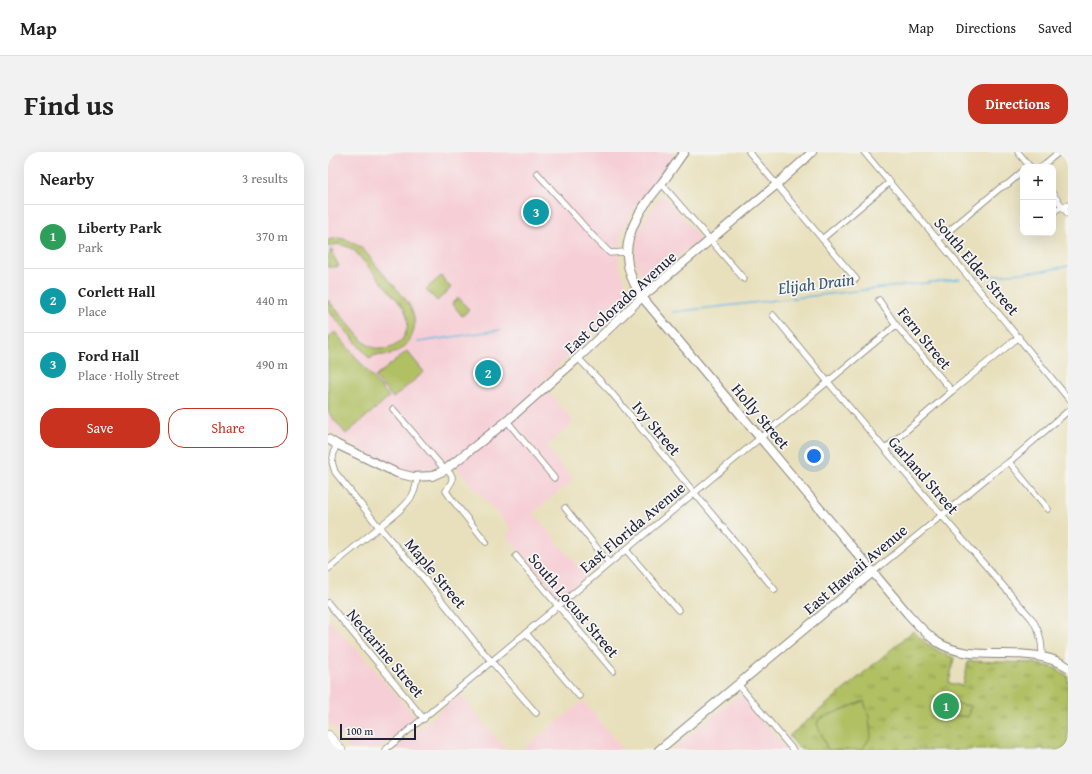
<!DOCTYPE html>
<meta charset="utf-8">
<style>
:root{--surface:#fff;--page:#f2f2f2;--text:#222;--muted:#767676;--line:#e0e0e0;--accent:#c8321e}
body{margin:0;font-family:"Gentium Book Plus",serif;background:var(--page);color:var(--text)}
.controls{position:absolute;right:12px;top:12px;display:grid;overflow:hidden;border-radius:8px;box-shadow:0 4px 16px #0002}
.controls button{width:36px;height:36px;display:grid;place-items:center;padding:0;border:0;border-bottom:1px solid var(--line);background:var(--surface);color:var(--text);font:20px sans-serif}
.scale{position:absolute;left:12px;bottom:10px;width:76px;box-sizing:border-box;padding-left:4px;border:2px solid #22223b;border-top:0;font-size:11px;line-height:14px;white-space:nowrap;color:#22223b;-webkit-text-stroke:3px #f6f6f2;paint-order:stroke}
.you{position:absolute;left:486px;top:304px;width:14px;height:14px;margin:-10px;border:3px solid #fff;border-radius:50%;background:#1a73e8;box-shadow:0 0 0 6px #1a73e833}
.badge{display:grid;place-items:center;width:26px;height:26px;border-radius:50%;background:var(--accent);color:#fff;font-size:13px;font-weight:700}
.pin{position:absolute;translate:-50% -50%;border:2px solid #fff;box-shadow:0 1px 4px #0006}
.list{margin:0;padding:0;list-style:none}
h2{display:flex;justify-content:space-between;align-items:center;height:52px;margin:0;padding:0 16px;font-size:17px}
h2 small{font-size:13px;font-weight:400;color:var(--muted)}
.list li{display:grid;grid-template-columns:26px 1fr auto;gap:12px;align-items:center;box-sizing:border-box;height:64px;padding:0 16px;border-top:1px solid var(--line)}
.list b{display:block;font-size:15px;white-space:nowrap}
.list p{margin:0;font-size:13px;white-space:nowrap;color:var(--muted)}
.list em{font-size:13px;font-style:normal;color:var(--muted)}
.actions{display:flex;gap:8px;padding:12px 16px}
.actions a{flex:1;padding:9px 0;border:1px solid var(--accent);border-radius:16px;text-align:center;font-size:14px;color:var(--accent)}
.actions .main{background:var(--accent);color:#fff}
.map{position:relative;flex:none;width:740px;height:598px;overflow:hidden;border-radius:16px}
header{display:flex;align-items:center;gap:24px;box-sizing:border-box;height:56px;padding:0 20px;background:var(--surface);border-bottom:1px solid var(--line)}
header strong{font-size:19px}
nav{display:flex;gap:22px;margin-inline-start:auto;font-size:14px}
.intro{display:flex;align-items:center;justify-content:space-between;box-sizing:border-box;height:96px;padding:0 24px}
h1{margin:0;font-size:28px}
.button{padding:10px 18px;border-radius:16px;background:var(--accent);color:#fff;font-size:14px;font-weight:700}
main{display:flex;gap:24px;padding:0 24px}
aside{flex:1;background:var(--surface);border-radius:16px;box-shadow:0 4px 16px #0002}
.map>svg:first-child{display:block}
</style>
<header>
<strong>Map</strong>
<nav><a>Map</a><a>Directions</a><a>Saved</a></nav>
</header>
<div class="intro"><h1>Find us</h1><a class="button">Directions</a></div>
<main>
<aside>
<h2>Nearby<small>3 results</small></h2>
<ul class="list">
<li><span class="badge" style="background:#2e9e5b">1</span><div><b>Liberty Park</b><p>Park</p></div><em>370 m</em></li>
<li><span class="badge" style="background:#0f9aa8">2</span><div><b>Corlett Hall</b><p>Place</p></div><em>440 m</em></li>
<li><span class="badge" style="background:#0f9aa8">3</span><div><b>Ford Hall</b><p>Place · Holly Street</p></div><em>490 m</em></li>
</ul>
<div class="actions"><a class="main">Save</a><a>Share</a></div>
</aside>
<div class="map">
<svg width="740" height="598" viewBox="0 0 740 598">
<defs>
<pattern id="park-tufts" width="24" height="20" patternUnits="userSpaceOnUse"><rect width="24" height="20" fill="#b0c063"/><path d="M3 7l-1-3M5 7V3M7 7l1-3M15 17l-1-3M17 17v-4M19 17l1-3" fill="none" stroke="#8f9c53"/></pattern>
</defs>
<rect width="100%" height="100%" fill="#f6f6f2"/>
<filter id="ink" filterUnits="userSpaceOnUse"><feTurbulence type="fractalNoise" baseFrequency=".025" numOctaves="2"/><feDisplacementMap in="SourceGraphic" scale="8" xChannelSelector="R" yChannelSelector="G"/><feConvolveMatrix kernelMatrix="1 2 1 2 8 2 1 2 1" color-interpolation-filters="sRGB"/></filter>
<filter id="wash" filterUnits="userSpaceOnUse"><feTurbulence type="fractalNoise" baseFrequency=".012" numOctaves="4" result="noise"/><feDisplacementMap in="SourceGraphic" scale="16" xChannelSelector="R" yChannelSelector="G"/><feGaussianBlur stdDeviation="0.9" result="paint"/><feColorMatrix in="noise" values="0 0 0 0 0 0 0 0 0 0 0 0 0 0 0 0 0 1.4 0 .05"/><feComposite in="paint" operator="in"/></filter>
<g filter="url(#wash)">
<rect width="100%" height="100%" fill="#e8e0bc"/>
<g fill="#f6cfd6">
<path d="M0,0h347l-6,12 -35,43 -12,25 -4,29 12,35 -89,87 33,39 -28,25 27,33 -40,33 53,63 -23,20 -6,-1 -51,-60 6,-5 -63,-71 -15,8 -14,4 -15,-1 -13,-3 -12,-6 -52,-30z"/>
<path d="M332,45h5l31,37 3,5 -1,2 -46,35 -12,-2 -1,-2 -3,-9 -1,-19 2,-8 6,-14z"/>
<path d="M0,467l34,36 52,61 -1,4 -36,30h-25l-24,-29z"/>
<path d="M132,543l46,55h-112l4,-3z"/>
<path d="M410,544l5,1 44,53h-115z"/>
<path d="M255,549l40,49h-101z"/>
</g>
<path fill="url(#park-tufts)" stroke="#69714f" d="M585,479c12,13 25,21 41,27l-5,25 14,3 5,-25 66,2 21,5 13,8v74h-25l-1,-2 -5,2h-236l-12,-14z"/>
<g fill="#b0c063" stroke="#69714f">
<path d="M10,86c7,1 14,3 20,7 9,7 15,17 22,25 9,11 28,29 32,41 5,12 2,25 -6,34 -8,9 -19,11 -31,10l-5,4 -42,-49v-10l34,40c24,24 58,-4 41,-33l-49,-57 -6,-3 -6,-2 -5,-1 -9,3v-7z"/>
<path d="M2,98h3l-1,3 7,13 -4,1h-7v-11l2,-3z"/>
<path d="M113,124l10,12 -14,13 -11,-12z"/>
<path d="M131,146l10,12 -7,6 -10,-13z"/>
<path d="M7,180l54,65 -43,37 -18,-22v-74z"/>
<path d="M79,199l17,21 -31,26 -18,-21z"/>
<path d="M536,549l5,16 2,19 -9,14h-34l-11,-26 2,-5z"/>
<path d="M624,551l18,3 -2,11 -18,-3z"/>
</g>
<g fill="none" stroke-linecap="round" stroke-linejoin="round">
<g stroke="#67b6e1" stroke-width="1.5">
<path d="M649,125l66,-6 25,-5"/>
<path d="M345,160l287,-33"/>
<path d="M90,190l82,-12"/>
</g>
</g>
</g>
<g filter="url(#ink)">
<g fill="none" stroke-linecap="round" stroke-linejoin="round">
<defs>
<g id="street">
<path d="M421,0l107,127"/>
<path d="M536,0l74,88 130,158"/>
<path d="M690,0l12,15"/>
<path d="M713,15l18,-15"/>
<path d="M209,21l55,62 18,18 16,-1"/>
<path d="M333,31l83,96"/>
<path d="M725,42l15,20"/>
<path d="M725,61l4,-4 11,-4"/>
<path d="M494,87l68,-57"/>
<path d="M610,88l62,-52 8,-4 15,-13"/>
<path d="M551,148l17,25 56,66"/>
<path d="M445,163l55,67 88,104 116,133c8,13 10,22 10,37"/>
<path d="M250,206l32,33 165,199"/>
<path d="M65,257l52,61"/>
<path d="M179,269l47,57"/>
<path d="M8,292l-4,18 3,10 44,55 44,50 56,70 57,66"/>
<path d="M557,297l67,-58 67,-54"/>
<path d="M681,310l39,47"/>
<path d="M118,317l6,7v5l-6,10 4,6 36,45"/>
<path d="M237,356l44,55"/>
<path d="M298,398l52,60"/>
<path d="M188,404l97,115"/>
<path d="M0,417l72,-59c11,-11 16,-17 17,-33"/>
<path d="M545,420l119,-98 17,-12 59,-51"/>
<path d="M0,451l96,116"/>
<path d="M198,481l53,63"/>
<path d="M410,532l55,66"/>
<path d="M57,598l511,-425"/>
</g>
<g id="secondary">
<path d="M356,0c-8,11 -15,22 -23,32 -8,10 -16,19 -22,30 -17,30 -16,55 3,83l266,317c9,10 18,20 29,28 31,20 71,7 105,15 10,2 18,5 26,10"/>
<path d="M0,287l8,5 44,21 17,8 16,4 19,-1 13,-6 62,-49 71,-63 64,-61 134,-112 29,-26 7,-7"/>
<path d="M331,598l214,-178"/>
</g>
<path id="primary" d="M0,583l13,15"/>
</defs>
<use href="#street" stroke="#85817c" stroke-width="7"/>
<use href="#secondary" stroke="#85817c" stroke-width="10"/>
<use href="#primary" stroke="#85817c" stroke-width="10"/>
<use href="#street" stroke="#fff" stroke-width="5.5"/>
<use href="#secondary" stroke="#fff" stroke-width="8"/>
<use href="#primary" stroke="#fff" stroke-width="9"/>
</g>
</g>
<g text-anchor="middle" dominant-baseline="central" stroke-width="3.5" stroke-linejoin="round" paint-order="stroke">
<g font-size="16" fill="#22223b" stroke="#f6f6f2">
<text transform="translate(649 114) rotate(50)">South Elder Street</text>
<text transform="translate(292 150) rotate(-42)">East Colorado Avenue</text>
<text transform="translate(597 186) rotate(51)">Fern Street</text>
<text transform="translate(433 264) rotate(50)">Holly Street</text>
<text transform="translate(329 276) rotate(50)">Ivy Street</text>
<text transform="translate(596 323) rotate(49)">Garland Street</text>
<text transform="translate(304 375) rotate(-40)">East Florida Avenue</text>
<text transform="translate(527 417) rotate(-40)">East Hawaii Avenue</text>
<text transform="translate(108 421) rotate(50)">Maple Street</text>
<text transform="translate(246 453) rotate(50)">South Locust Street</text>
<text transform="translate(58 501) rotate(50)">Nectarine Street</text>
</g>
<g font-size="17" font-style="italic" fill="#3a5675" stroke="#f6f6f2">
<text transform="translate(488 131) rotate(-7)">Elijah Drain</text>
</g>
</g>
</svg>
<div class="controls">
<button>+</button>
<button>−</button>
</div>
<div class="scale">100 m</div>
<div class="you"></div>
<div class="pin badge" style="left:618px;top:554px;background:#2e9e5b">1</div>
<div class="pin badge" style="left:160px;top:221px;background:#0f9aa8">2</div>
<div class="pin badge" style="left:208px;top:60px;background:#0f9aa8">3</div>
</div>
</main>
